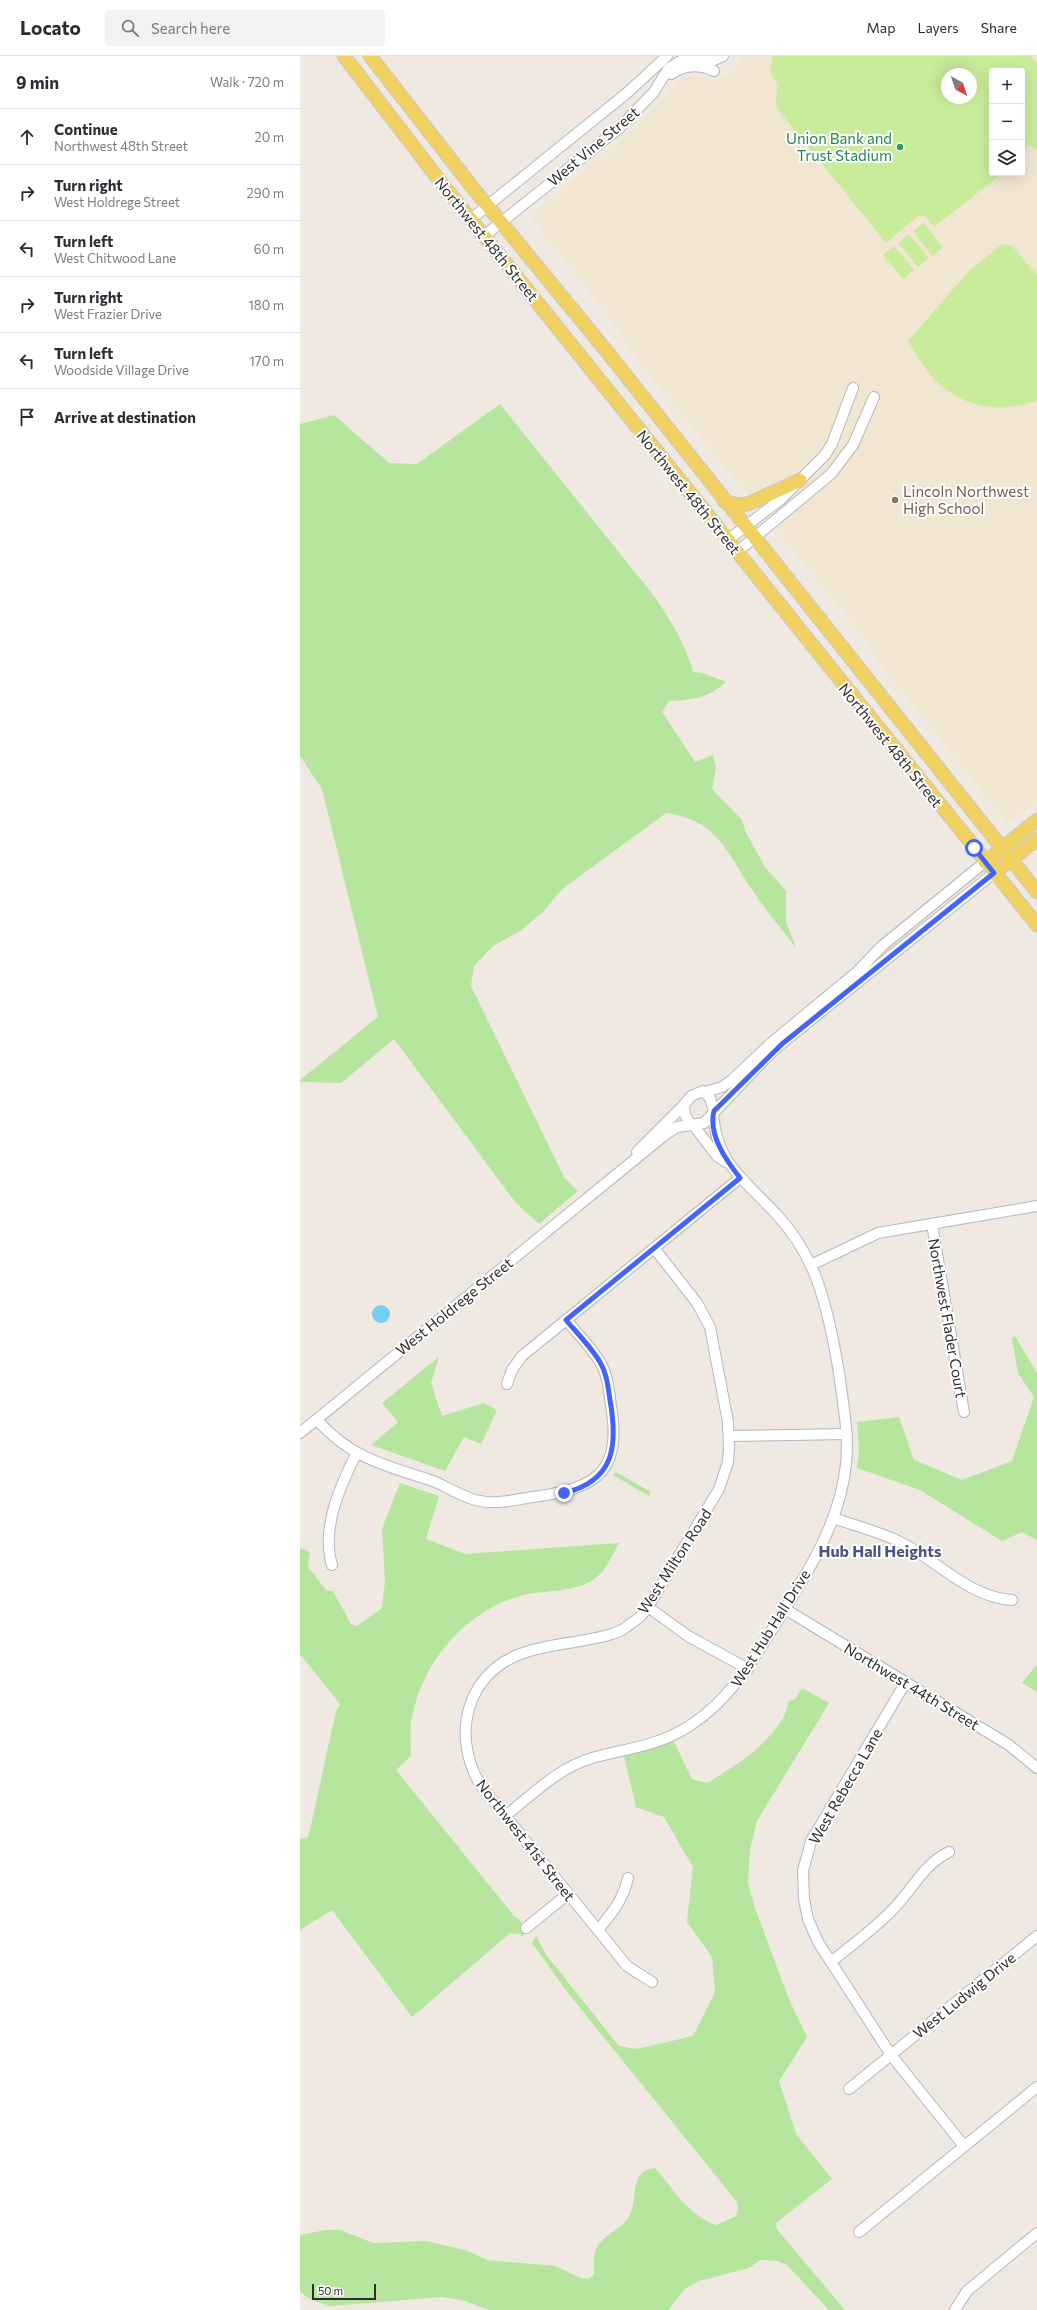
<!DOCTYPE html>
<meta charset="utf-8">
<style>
:root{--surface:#fff;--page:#f2f2f3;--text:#2b2b33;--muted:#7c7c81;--line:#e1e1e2}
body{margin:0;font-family:Commissioner,sans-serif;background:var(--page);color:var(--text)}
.controls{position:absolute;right:12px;top:12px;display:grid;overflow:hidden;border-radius:4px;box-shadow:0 4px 16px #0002}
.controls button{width:36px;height:36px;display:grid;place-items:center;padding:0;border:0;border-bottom:1px solid var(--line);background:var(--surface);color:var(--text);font:20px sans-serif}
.compass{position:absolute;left:641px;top:12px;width:36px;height:36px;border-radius:50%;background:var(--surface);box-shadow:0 4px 16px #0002;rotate:141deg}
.scale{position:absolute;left:12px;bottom:10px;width:64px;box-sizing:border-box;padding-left:4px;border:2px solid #2e2e2e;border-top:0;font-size:11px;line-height:14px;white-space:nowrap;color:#2e2e2e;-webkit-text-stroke:3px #fff;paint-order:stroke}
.stop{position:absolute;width:12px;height:12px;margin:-9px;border:3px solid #4264fb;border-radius:50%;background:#fff}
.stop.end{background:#4264fb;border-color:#fff;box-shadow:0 1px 4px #0008}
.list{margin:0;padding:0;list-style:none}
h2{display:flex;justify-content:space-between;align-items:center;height:52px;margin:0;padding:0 16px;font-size:17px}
h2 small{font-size:13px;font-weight:400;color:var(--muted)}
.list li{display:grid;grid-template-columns:26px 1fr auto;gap:12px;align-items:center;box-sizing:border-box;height:56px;padding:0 16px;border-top:1px solid var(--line)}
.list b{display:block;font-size:15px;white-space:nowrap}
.list p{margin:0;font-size:13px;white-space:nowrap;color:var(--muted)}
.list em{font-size:13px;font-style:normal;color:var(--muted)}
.icon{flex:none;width:22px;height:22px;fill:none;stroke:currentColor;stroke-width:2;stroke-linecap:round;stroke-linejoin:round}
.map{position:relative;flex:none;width:737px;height:2254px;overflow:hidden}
header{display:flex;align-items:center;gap:24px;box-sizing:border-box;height:56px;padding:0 20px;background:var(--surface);border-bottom:1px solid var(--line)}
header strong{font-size:19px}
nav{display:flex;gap:22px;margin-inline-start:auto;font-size:14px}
.search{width:280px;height:36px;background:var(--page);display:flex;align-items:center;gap:10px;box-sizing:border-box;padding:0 14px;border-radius:4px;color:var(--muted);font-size:15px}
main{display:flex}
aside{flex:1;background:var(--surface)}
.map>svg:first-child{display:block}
</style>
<header>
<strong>Locato</strong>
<div class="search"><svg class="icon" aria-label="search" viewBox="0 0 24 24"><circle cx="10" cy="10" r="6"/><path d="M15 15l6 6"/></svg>Search here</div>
<nav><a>Map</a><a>Layers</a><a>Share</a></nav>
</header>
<main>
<aside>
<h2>9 min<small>Walk · 720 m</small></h2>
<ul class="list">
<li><svg class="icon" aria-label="ahead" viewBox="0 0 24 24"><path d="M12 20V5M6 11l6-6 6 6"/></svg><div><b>Continue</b><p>Northwest 48th Street</p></div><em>20 m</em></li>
<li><svg class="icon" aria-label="right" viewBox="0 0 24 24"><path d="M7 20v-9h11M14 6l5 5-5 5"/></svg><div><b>Turn right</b><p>West Holdrege Street</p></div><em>290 m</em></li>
<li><svg class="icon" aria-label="left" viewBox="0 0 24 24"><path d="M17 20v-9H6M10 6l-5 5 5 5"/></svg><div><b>Turn left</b><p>West Chitwood Lane</p></div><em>60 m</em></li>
<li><svg class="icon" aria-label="right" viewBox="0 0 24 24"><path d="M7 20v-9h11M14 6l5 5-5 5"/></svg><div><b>Turn right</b><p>West Frazier Drive</p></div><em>180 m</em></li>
<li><svg class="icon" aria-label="left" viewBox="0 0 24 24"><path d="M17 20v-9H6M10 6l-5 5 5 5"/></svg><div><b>Turn left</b><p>Woodside Village Drive</p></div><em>170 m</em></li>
<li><svg class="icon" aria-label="arrive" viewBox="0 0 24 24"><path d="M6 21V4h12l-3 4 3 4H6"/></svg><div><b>Arrive at destination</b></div></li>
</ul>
</aside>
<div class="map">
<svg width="737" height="2254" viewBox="0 0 737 2254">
<rect width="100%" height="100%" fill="#efe9e1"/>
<path fill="#f0e6d1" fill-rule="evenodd" d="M438,0h299v744l-29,24 -129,-161 -12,-22 -230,-281 -27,-42 -79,-100 5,-4 -2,-2 95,-78 48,-52 5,-4 14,-3 11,4 4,4 27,-13zM692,15h30v102h-30zM647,18h24v24h-24z"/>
<g fill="#b6e59e">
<path d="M200,348l154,192c16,24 32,48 39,76l10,1 23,9c-17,16 -35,18 -57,19l-7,11 33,50 18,-7 3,12 -4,22 30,31 4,13 19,34 21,24v30l10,27c-14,-19 -30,-37 -43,-57 -26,-38 -35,-71 -87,-78l-105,77 -17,21 -24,20 -27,15 -19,20 -3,20 93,191 14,14 -39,33 -23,-21 -122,-164 -53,44 -41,-1v-2l78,-63 -56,-228 -22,-33v-332l34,-9 55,48 28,1z"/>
<path d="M715,1280l22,37v167l-15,-8 -20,9 -82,-51 -63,-22 2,-16 -2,-30 42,-5 15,43 48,20 50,-19 22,-64 -16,-24 -6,-35z"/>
<path d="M139,1301l-8,26 11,33 42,-13 13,7 -16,34 -17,-7 -19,34 -74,-26 27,-23 -16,-19z"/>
<path d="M316,1416l35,20 -2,4 -36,-21z"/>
<path d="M100,1427l39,13 -13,43 39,15 154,-11c-6,10 -12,26 -21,33 -21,18 -53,13 -78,20 -55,16 -97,65 -108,121 -3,12 -1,26 -1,39l-15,14 118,146 6,4 5,11 -2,6 -3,-3 -10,-1 -98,84 -80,-107 -32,20v-91l8,-2c11,-43 18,-85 29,-128l3,-5 -40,-50v-106l10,4 -2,15 18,23 7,1 18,33 6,2 25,-18 3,-27 -3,-52z"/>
<path d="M737,1608v28l-15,-9z"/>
<path d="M502,1632l27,15 -72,118 -7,29 -2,33 7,25 33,89 19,40 -28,44 17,53 36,45 -55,43 -1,6 69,82h-16l-42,-45 -10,-4 -17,-1 -11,8 -50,13 -13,7 -18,22h-179l-27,-10 -20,-3 -110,9c-12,-3 -23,-5 -32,-15v-56l26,-5h14l33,13 54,-2 41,10 19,9 68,6 26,12 8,1 5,-5c1,-5 -1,-10 0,-15 1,-23 27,-27 36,-44 8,-17 -1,-45 25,-47 19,21 32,47 61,57l20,-9 2,-7 -1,-7 -169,-209 -36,-50 4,-7 11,20 72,90 18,3 56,-13 22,-44 -3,-35 -25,-35 6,-55 -29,-50 -28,-10 -13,-55 48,-16 21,43 15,4c28,-17 58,-35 76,-65 3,-5 4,-11 6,-17l6,-2z"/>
</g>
<g fill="#c9ec9a" fill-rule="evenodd">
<path d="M473,0h258l6,7v87l-9,-6 -6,13v-86h-30v102h11l-69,54 -9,-11 -6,-1 -33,28 -110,-136 1,-22 -7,-14zM647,18h24v24h-24z"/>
<path d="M624,167l19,24 -11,9 -19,-25z"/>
<path d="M609,178l20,24 -11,9 -20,-24z"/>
<path d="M702,188l10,2 25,29v125c-34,15 -77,7 -103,-21 -10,-11 -18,-26 -26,-38l61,-70z"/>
<path d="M594,190l20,24 -11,9 -20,-24z"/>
</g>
<circle fill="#75cff0" cx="81" cy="1258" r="9"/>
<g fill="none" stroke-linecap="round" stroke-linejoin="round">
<defs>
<g id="minor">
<path d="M396,0l16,5 11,-5"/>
<path d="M371,18c14,-10 28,-10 43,-3"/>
<path d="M171,163l156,-126 40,-37"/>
<path d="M184,180l134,-107 36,-37 14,-23 14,-9 15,-4"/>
<path d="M428,484l53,-41 44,-44 7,-11 21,-56"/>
<path d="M437,496l94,-78 22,-29 21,-48"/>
<path d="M405,1036l17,-5 10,-7 39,-37 87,-72 24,-25 103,-84"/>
<path d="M414,1055l-4,-13 -7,-7 -12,5 -7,9 1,10 6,10 13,-2 59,-62 18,-17 213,-171"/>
<path d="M394,1070l23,30 9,6"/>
<path d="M337,1096l47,-47"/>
<path d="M632,1168l32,188"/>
<path d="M511,1209l67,-32 159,-27"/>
<path d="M207,1328l5,-14 10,-14 218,-178"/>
<path d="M17,1364c32,36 65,45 110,59 18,5 34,19 53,22 19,4 41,-3 60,-5 59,-8 82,-28 71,-90 -2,-15 -3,-31 -11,-44 -9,-15 -23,-29 -34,-42"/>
<path d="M0,1377l366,-299 11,-7 14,-2"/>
<path d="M429,1380l118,-2"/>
<path d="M533,1462c23,8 48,14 69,25 37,19 67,54 110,57"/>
<path d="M32,1509c-11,-37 8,-78 24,-111"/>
<path d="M348,1551l40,29 60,33"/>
<path d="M485,1553l224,136 28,23"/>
<path d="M606,1626l-95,159 -8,30 1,28 4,20 10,23 73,113 73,91"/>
<path d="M205,1760c27,-21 53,-48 87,-58 36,-10 65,-11 99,-33 38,-25 60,-62 84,-100 31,-50 65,-101 71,-161 3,-30 -3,-61 -7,-91 -5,-31 -11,-62 -22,-93 -9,-23 -23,-47 -40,-65 -31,-35 -60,-49 -64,-101"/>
<path d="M226,1872l42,-34"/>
<path d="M298,1874c14,-17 25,-30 30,-52"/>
<path d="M531,1906c22,-18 46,-35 65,-56 18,-19 28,-42 53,-54"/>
<path d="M352,1926l-25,-16 -146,-180c-30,-49 -16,-113 42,-133 28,-10 60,-10 89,-19l10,-4 18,-13 8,-10 71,-118 9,-27 1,-14 -1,-26 -18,-95 -13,-24 -43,-55"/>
<path d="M549,2033l188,-153"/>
<path d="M559,2176l178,-145"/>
<path d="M655,2254l12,-19 70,-58"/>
</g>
<g id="major">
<path d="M44,0l99,129 594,740"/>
<path d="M70,0l103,132 131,160 433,544"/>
<path d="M424,445l13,4 11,-1 52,-24"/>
<path d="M685,806l52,-42"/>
<path d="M694,817l43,-34"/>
</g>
</defs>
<use href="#minor" stroke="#b4b7c1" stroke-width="12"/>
<use href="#major" stroke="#c9c9c9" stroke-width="15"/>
<use href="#minor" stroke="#fff" stroke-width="10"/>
<use href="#major" stroke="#f2d163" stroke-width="13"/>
</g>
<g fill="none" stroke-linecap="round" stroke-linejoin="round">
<path stroke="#4264fb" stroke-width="5" d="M264,1437c51,-12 54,-48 46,-93 -2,-13 -3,-26 -10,-38 -9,-15 -23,-29 -34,-42l174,-142c-14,-18 -32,-43 -26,-67l68,-67 212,-171 -20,-25"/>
</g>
<circle fill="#2e9e5b" stroke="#fff" stroke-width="1.5" cx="600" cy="91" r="4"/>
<circle fill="#8d6e63" stroke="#fff" stroke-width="1.5" cx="595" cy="444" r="4"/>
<g text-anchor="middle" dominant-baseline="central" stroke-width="4" stroke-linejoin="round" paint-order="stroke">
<g font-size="15" fill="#27864d" stroke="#fff" text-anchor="end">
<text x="592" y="82">Union Bank and<tspan x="592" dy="17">Trust Stadium</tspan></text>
</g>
<g font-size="15" fill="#2e2e2e" stroke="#fff">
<text transform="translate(293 90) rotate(-40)">West Vine Street</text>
<text transform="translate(187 183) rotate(51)">Northwest 48th Street</text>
<text transform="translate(389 436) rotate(51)">Northwest 48th Street</text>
<text transform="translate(591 689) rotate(51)">Northwest 48th Street</text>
<text transform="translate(154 1250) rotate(-39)">West Holdrege Street</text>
<text transform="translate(648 1262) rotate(80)">Northwest Flader Court</text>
<text transform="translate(374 1505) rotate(-57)">West Milton Road</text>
<text transform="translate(470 1572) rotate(-58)">West Hub Hall Drive</text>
<text transform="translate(612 1630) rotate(31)">Northwest 44th Street</text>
<text transform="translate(545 1730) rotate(-60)">West Rebecca Lane</text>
<text transform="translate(226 1784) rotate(52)">Northwest 41st Street</text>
<text transform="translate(664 1939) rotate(-39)">West Ludwig Drive</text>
</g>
<g font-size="15" fill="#785e54" stroke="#fff" text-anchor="start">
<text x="603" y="435">Lincoln Northwest<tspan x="603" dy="17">High School</tspan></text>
</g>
<g font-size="16" font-weight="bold" fill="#4d5680" stroke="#fff">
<text x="580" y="1494">Hub Hall Heights</text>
</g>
</g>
</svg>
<div class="controls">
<button>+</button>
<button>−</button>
<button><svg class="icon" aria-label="layers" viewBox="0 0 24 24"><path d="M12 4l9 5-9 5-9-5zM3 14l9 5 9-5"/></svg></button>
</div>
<svg class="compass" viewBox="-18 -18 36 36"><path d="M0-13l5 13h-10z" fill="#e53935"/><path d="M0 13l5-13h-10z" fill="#7c7c81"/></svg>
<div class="scale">50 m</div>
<div class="stop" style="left:674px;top:792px"></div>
<div class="stop end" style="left:264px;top:1437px"></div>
</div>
</main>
